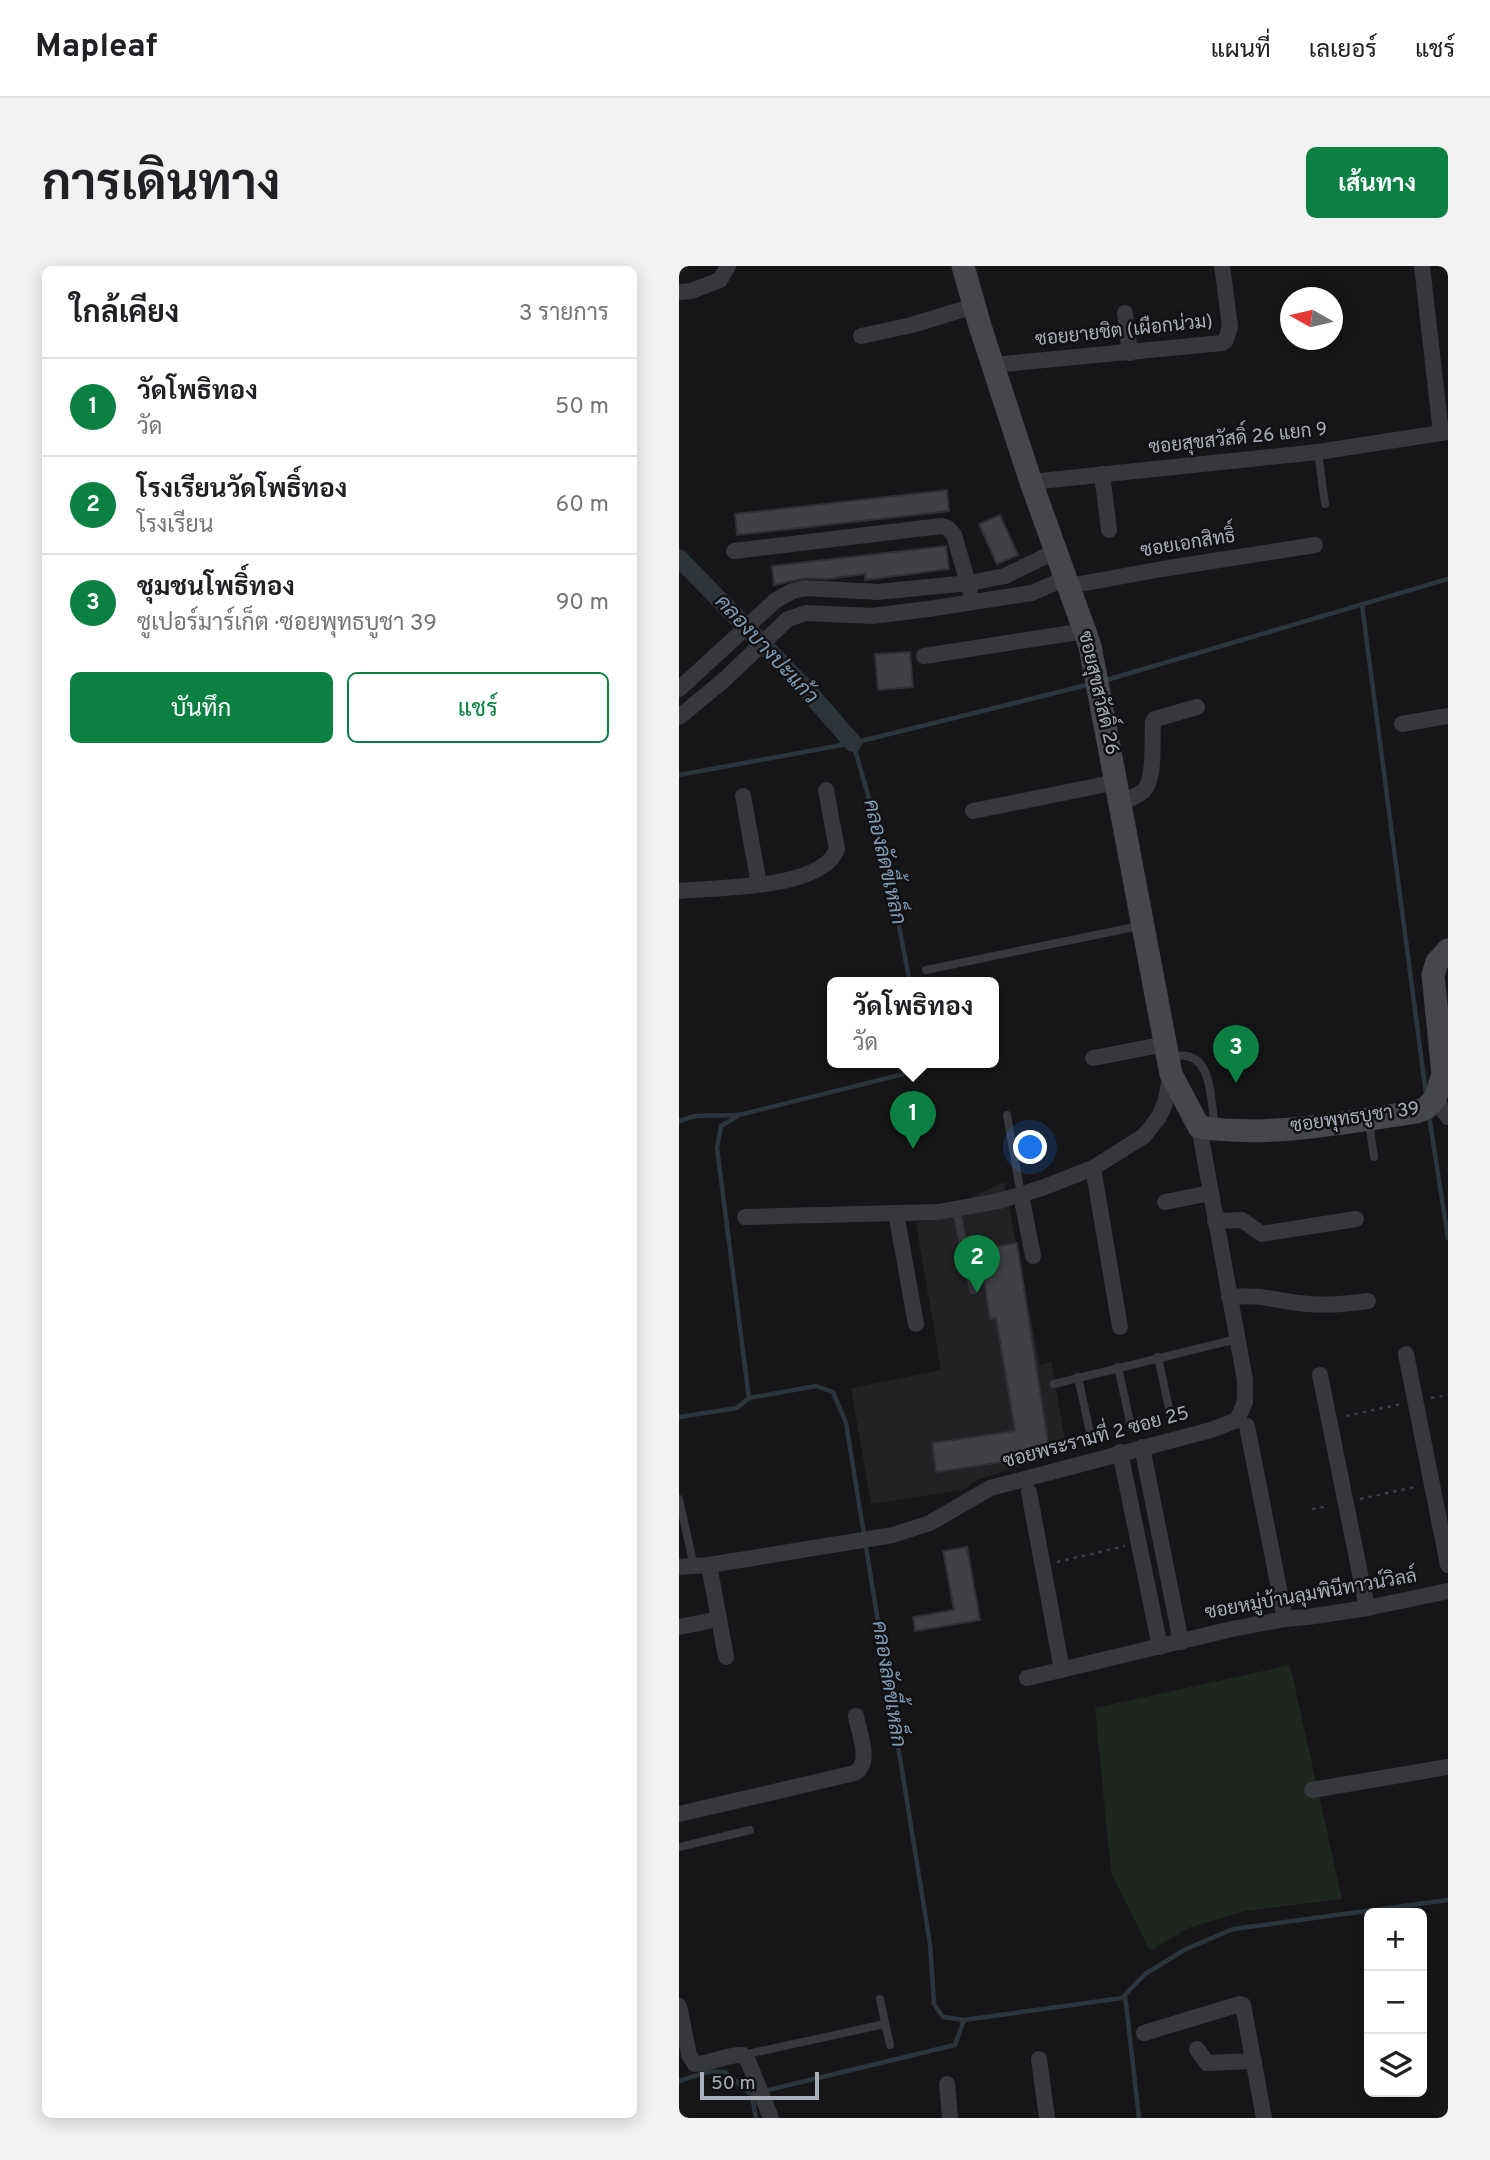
<!DOCTYPE html>
<html lang="th">
<meta charset="utf-8">
<style>
:root{--surface:#fff;--page:#f2f2f2;--text:#202124;--muted:#757577;--line:#e0e0e0;--accent:#0b8043}
body{margin:0;font-family:Overpass,Sarabun,sans-serif;background:var(--page);color:var(--text)}
.controls{position:absolute;right:21px;bottom:21px;display:grid;overflow:hidden;border-radius:10px;box-shadow:0 4px 18px #0003}
.controls button{width:63px;height:63px;display:grid;place-items:center;padding:0;border:0;border-bottom:2px solid var(--line);background:var(--surface);color:var(--text);font:35px sans-serif}
.compass{position:absolute;left:601px;top:21px;width:63px;height:63px;border-radius:50%;background:var(--surface);box-shadow:0 4px 18px #0003;rotate:278deg}
.scale{position:absolute;left:21px;bottom:18px;width:119px;box-sizing:border-box;padding-left:7px;border:4px solid #a8adb8;border-top:0;font-size:19px;line-height:24px;white-space:nowrap;color:#a8adb8;-webkit-text-stroke:5px #111113;paint-order:stroke}
.you{position:absolute;left:352px;top:882px;width:24px;height:24px;margin:-18px;border:5px solid #fff;border-radius:50%;background:#1a73e8;box-shadow:0 0 0 10px #1a73e833}
.badge{display:grid;place-items:center;width:46px;height:46px;border-radius:50%;background:var(--accent);color:#fff;font-size:23px;font-weight:700}
.pin{position:absolute;translate:-50% -58px;filter:drop-shadow(0 2px 4px #0008)}
.pin::after{content:'';position:absolute;top:37px;width:24px;height:21px;background:inherit;clip-path:polygon(0 0,100% 0,50% 100%)}
.popup{position:absolute;left:148px;top:711px;width:172px;height:91px;box-sizing:border-box;display:grid;place-content:center;border-radius:10px;background:var(--surface);filter:drop-shadow(0 2px 5px #0005);font-size:23px;white-space:nowrap;color:var(--muted)}
.popup b{font-size:26px;color:var(--text)}
.popup::after{content:'';position:absolute;left:50%;top:100%;margin-left:-14px;border:14px solid transparent;border-top-color:var(--surface)}
.list{margin:0;padding:0;list-style:none}
h2{display:flex;justify-content:space-between;align-items:center;height:91px;margin:0;padding:0 28px;font-size:30px}
h2 small{font-size:23px;font-weight:400;color:var(--muted)}
.list li{display:grid;grid-template-columns:46px 1fr auto;gap:21px;align-items:center;box-sizing:border-box;height:98px;padding:0 28px;border-top:2px solid var(--line)}
.list b{display:block;font-size:26px;white-space:nowrap}
.list p{margin:0;font-size:23px;white-space:nowrap;color:var(--muted)}
.list em{font-size:23px;font-style:normal;color:var(--muted)}
.actions{display:flex;gap:14px;padding:21px 28px}
.actions a{flex:1;padding:16px 0;border:2px solid var(--accent);border-radius:10px;text-align:center;font-size:24px;color:var(--accent)}
.actions .main{background:var(--accent);color:#fff}
.icon{flex:none;width:38px;height:38px;fill:none;stroke:currentColor;stroke-width:2;stroke-linecap:round;stroke-linejoin:round}
.map{position:relative;flex:none;width:769px;height:1852px;overflow:hidden;border-radius:10px}
header{display:flex;align-items:center;gap:42px;box-sizing:border-box;height:98px;padding:0 35px;background:var(--surface);border-bottom:2px solid var(--line)}
header strong{font-size:33px}
nav{display:flex;gap:38px;margin-inline-start:auto;font-size:24px}
.intro{display:flex;align-items:center;justify-content:space-between;box-sizing:border-box;height:168px;padding:0 42px}
h1{margin:0;font-size:49px}
.button{padding:18px 32px;border-radius:10px;background:var(--accent);color:#fff;font-size:24px;font-weight:700}
main{display:flex;gap:42px;padding:0 42px}
aside{flex:1;background:var(--surface);border-radius:10px;box-shadow:0 4px 18px #0003}
.map>svg:first-child{display:block}
</style>
<header>
<strong>Mapleaf</strong>
<nav><a>แผนที่</a><a>เลเยอร์</a><a>แชร์</a></nav>
</header>
<div class="intro"><h1>การเดินทาง</h1><a class="button">เส้นทาง</a></div>
<main>
<aside>
<h2>ใกล้เคียง<small>3 รายการ</small></h2>
<ul class="list">
<li><span class="badge">1</span><div><b>วัดโพธิทอง</b><p>วัด</p></div><em>50 m</em></li>
<li><span class="badge">2</span><div><b>โรงเรียนวัดโพธิ์ทอง</b><p>โรงเรียน</p></div><em>60 m</em></li>
<li><span class="badge">3</span><div><b>ชุมชนโพธิ์ทอง</b><p>ซูเปอร์มาร์เก็ต · ซอยพุทธบูชา 39</p></div><em>90 m</em></li>
</ul>
<div class="actions"><a class="main">บันทึก</a><a>แชร์</a></div>
</aside>
<div class="map">
<svg width="769" height="1852" viewBox="0 0 769 1852">
<rect width="100%" height="100%" fill="#161618"/>
<path fill="#222225" d="M325,916l36,183 11,-4 16,91 -88,27 -16,11 -92,14 -20,-116 90,-18 -25,-146z"/>
<path fill="#1e261f" d="M611,1399l52,234 -96,12 -58,17 -38,23 -39,-78 -16,-165z"/>
<g fill="none" stroke-linecap="round" stroke-linejoin="round">
<g stroke="#2c353c" stroke-width="4.5">
<path d="M683,339l64,489"/>
<path d="M424,415l345,-102"/>
<path d="M174,477l32,111 25,129"/>
<path d="M0,509l174,-32 238,-59"/>
<path d="M237,797v8l-177,44 -18,11 -4,22 32,250 67,-12 17,6 13,31 84,521 4,60 9,13 21,3 158,-22 23,-24 41,-25 47,-20 215,-29"/>
<path d="M750,850l19,122"/>
<path d="M0,855l16,-5 42,-1"/>
<path d="M0,1151l58,-9 12,-10"/>
<path d="M446,1729l14,123"/>
<path d="M0,1815l28,-9h18l27,23"/>
<path d="M85,1825l191,-46 9,-25"/>
<path d="M77,1828l-4,1 4,23"/>
</g>
<path stroke="#2c353c" stroke-width="18" d="M0,292l127,131 47,54"/>
</g>
<g fill="#404145" stroke="#303034" stroke-width="2">
<path d="M268,224l2,21 -212,24 -2,-21z"/>
<path d="M321,249l18,40 -21,9 -18,-40z"/>
<path d="M267,280l3,23 -84,11v-6l-38,5 -22,-1 -31,7 -2,-19z"/>
<path d="M231,386l3,35 -35,3 -3,-36z"/>
<path d="M338,977l33,212 -114,17 -4,-29 83,-12 -19,-113 -6,1 -11,-70z"/>
<path d="M288,1281l13,73 -65,11 -2,-14 41,-7 -11,-59z"/>
</g>
<g fill="none" stroke-linecap="round" stroke-linejoin="round">
<g stroke="#3d3f44" stroke-width="2.5" stroke-dasharray="3.5 5" stroke-linecap="butt">
<path d="M752,1132l17,-3"/>
<path d="M667,1150l55,-12"/>
<path d="M681,1233l55,-12"/>
<path d="M633,1243l17,-3"/>
<path d="M378,1296l68,-16"/>
</g>
<g stroke="#37383d" stroke-width="8">
<path d="M639,186l7,52"/>
<path d="M247,704l213,-44"/>
<path d="M492,791c42,-11 39,40 44,70"/>
<path d="M328,849l14,80"/>
<path d="M690,856l5,35"/>
<path d="M277,943l17,81"/>
<path d="M479,1091l13,61"/>
<path d="M439,1101l13,60"/>
<path d="M399,1111l13,60"/>
<path d="M375,1118l183,-45"/>
<path d="M0,1233l15,67"/>
<path d="M0,1581l71,-17"/>
<path d="M201,1733l10,46"/>
<path d="M64,1789l142,-31"/>
</g>
<g stroke="#37383d" stroke-width="16">
<path d="M743,0l19,167"/>
<path d="M0,26l12,-1 29,-11 8,-14"/>
<path d="M446,47l5,40"/>
<path d="M182,70l51,-11 62,-19"/>
<path d="M314,99l229,-22 4,-3 4,-14 -8,-60"/>
<path d="M423,208l7,56"/>
<path d="M352,216l287,-30 130,-20"/>
<path d="M55,285l207,-25 7,2 6,7 16,55"/>
<path d="M390,320l93,-17 153,-24"/>
<path d="M245,390l161,-25"/>
<path d="M0,423l97,-89 17,-9 12,-3 73,4 91,-9 36,-7 51,-25"/>
<path d="M0,451l45,-37 64,-61 18,-6 66,3 56,-7 104,-16 34,-15"/>
<path d="M723,458l46,-8"/>
<path d="M64,530l16,88"/>
<path d="M442,536c8,-3 18,-6 24,-13 10,-12 7,-50 8,-67l2,-3 42,-12"/>
<path d="M294,545l144,-29"/>
<path d="M0,625c39,-4 143,-1 158,-42l-11,-59"/>
<path d="M414,792l73,-14"/>
<path d="M756,833l13,18"/>
<path d="M414,902l27,159"/>
<path d="M342,929l12,61"/>
<path d="M486,936l45,-9"/>
<path d="M217,947l20,111"/>
<path d="M66,951l193,-5 61,-11 43,-13 51,-20 51,-32 15,-19 6,-14 6,-29"/>
<path d="M536,955l27,-1 20,14 94,-15"/>
<path d="M550,1031c24,-2 33,0 56,4 26,5 57,4 83,0"/>
<path d="M727,1088l42,211"/>
<path d="M641,1109l47,233"/>
<path d="M568,1160l38,193"/>
<path d="M463,1181l39,195"/>
<path d="M441,1186l40,195"/>
<path d="M350,1226l33,178"/>
<path d="M30,1299l17,92"/>
<path d="M0,1301l30,-2 184,-30 37,-12 60,-35 221,-58 26,-10 8,-18v-22l-46,-253"/>
<path d="M0,1361l40,-8"/>
<path d="M348,1412l205,-49 53,-10 23,-2 59,-9 81,-17"/>
<path d="M633,1524l136,-23"/>
<path d="M0,1548l176,-41c17,-10 4,-40 1,-57"/>
<path d="M0,1740l10,49 6,9c17,0 31,-10 48,-9l5,6 23,57"/>
<path d="M465,1767l96,-29 3,1 21,113"/>
<path d="M518,1783l10,14 47,-2"/>
<path d="M360,1793l8,59"/>
<path d="M268,1818l3,34"/>
</g>
<path stroke="#45474d" stroke-width="23" d="M284,0l17,60 51,156 59,164 81,428 28,53c70,11 148,-5 217,-15l10,-4 9,-9 8,-25 -10,-99 4,-13 11,-12"/>
</g>
<g text-anchor="middle" dominant-baseline="central" stroke-width="5" stroke-linejoin="round" paint-order="stroke">
<g font-size="19" fill="#a8adb8" stroke="#111113">
<text transform="translate(445 65) rotate(-6)">ซอยยายชิต (เผือกน่วม)</text>
<text transform="translate(559 173) rotate(-6)">ซอยสุขสวัสดิ์ 26 แยก 9</text>
<text transform="translate(509 278) rotate(-9)">ซอยเอกสิทธิ์</text>
<text transform="translate(419 427) rotate(77)">ซอยสุขสวัสดิ์ 26</text>
<text transform="translate(676 852) rotate(-8)">ซอยพุทธบูชา 39</text>
<text transform="translate(417 1172) rotate(-15)">ซอยพระรามที่ 2 ซอย 25</text>
<text transform="translate(632 1329) rotate(-10)">ซอยหมู่บ้านลุมพินีทาวน์วิลล์</text>
</g>
<g font-size="21" font-style="italic" fill="#7f9bb3" stroke="#111113">
<text transform="translate(87 384) rotate(47)">คลองบางปะแก้ว</text>
<text transform="translate(205 596) rotate(77)">คลองลัดขี้เหล็ก</text>
<text transform="translate(209 1418) rotate(81)">คลองลัดขี้เหล็ก</text>
</g>
</g>
</svg>
<div class="controls">
<button>+</button>
<button>−</button>
<button><svg class="icon" aria-label="layers" viewBox="0 0 24 24"><path d="M12 4l9 5-9 5-9-5zM3 14l9 5 9-5"/></svg></button>
</div>
<svg class="compass" viewBox="-18 -18 36 36"><path d="M0-13l5 13h-10z" fill="#e53935"/><path d="M0 13l5-13h-10z" fill="#757577"/></svg>
<div class="scale">50 m</div>
<div class="you"></div>
<div class="pin badge" style="left:234px;top:883px">1</div>
<div class="popup"><b>วัดโพธิทอง</b>วัด</div>
<div class="pin badge" style="left:298px;top:1027px">2</div>
<div class="pin badge" style="left:557px;top:817px">3</div>
</div>
</main>
